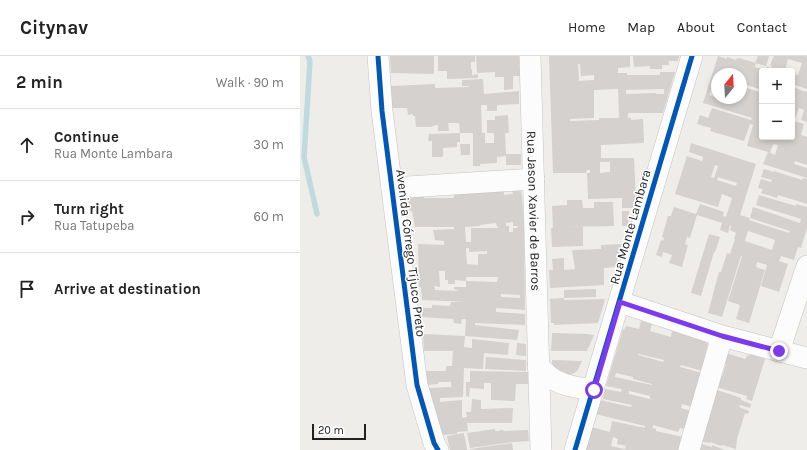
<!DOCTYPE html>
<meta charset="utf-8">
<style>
:root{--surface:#fff;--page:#f6f6f6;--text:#222;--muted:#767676;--line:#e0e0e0}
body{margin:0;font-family:Karla,sans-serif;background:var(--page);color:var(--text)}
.controls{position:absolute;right:12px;top:12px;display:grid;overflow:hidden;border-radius:4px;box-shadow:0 2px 6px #0003}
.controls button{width:36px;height:36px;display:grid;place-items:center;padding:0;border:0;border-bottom:1px solid var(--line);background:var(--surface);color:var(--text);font:20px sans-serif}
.compass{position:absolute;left:411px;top:12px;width:36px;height:36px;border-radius:50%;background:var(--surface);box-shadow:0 2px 6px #0003;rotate:18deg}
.scale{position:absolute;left:12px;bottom:10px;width:54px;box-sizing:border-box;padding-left:4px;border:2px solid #212121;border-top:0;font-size:11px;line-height:14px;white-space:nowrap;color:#212121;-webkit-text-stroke:3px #fff;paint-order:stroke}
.stop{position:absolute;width:12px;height:12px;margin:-9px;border:3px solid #7c3aed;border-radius:50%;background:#fff}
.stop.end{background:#7c3aed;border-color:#fff;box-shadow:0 1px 4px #0008}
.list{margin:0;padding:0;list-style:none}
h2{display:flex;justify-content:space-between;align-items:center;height:52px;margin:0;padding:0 16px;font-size:17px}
h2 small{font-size:13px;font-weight:400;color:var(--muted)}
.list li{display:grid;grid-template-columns:26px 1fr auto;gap:12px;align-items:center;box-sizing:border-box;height:72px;padding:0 16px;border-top:1px solid var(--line)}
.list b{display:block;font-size:15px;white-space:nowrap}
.list p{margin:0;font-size:13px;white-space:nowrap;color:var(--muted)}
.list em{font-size:13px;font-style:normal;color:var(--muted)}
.icon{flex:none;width:22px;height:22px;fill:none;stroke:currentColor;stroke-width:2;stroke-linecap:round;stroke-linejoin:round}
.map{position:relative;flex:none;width:507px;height:394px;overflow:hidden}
header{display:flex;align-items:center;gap:24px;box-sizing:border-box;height:56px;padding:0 20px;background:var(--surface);border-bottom:1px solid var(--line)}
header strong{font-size:19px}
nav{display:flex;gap:22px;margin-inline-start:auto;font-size:14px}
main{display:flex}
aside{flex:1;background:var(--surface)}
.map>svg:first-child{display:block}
</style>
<header>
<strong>Citynav</strong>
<nav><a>Home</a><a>Map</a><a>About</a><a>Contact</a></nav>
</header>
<main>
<aside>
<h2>2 min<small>Walk · 90 m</small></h2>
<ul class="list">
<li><svg class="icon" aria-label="ahead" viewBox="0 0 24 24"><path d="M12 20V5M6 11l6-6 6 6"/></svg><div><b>Continue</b><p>Rua Monte Lambara</p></div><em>30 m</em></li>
<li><svg class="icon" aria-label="right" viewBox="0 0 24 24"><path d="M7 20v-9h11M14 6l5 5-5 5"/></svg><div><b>Turn right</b><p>Rua Tatupeba</p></div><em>60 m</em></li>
<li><svg class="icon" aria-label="arrive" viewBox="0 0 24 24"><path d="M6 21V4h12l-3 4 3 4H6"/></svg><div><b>Arrive at destination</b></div></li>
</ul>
</aside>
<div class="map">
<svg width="507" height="394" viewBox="0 0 507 394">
<rect width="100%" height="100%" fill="#efedea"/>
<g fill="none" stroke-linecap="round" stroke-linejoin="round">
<path stroke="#bfdbe0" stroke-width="5.5" d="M8,0l2,5 -6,96 13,57"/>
</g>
<g fill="#d4d1ce" fill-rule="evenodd">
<path d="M90,0h44v18l-43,-1z"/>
<path d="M138,0h37v6h-4v7h1v6l6,-1v4l-31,1v-8h-9z"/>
<path d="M176,0h43l1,20h-7v13l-9,1v-13h-9v-5l-18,1z"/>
<path d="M249,0h81v11l-12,1v5h9v2h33v-3h15l-12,41h-35v5h3v2l12,-1 1,24 -43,2v13h33l2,42 -3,8h-11v-10l-34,1 -1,-26h3v-3h-3l-1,3h-33zM278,8h2l1,12 13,-1v5l-15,1zM318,33l1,29h-20v2l-29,1v-2l24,-1v-28zM364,33v5h-8v-1l-30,1v-4zM300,106h10v10l-10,1z"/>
<path d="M333,0h46l-1,5h-9v4h-7v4h-12v-3l-16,1z"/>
<path d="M418,0l9,3v-2l9,3 1,-2 2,1v-1l17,5 -1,4 11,3 1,-3 4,1 1,-2 -2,-1 4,-9h33v33l-15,-5v-10l6,1 4,-12 -14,-4 -3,12h-23v19l-21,-7v-9h-24v17l-6,-2 -2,6 8,3h24v-12l21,7v44h30v-50l15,5v30l-6,-2 3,-10 -5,-2 -5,13 10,3 -3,11 6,2v28l-12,-4 -1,3 13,4v10l-44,-14 5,-12 -21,-6 6,-21 -3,-1 -6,17 -34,-10 1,-3 -14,-4 3,-9 8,3 4,-10 39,12 1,-2 -49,-15zM473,88l5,1 -3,10 -5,-2z"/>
<path d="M458,0h11l-3,10 -11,-3z"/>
<path d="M183,23l1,15 35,-3v13l-22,1v6h-10v-6h-6l1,28h3v10h9v-10h11l1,21h15v11h-15v-9l-9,1v6l-17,1v2h-7v-33h-13v9h-3v5l-14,1v9h-11v-16h-4l1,-7 31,-1 -1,-10h-11l1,8h-11v-6l-6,1v1h-16l-1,-11h-2v-2l-5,1 -1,-7h-16v-22l44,-2v4l34,-1v-1h-7v-6z"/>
<path d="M208,59l1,18h-22v-13h8v-4z"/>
<path d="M391,87l65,21 -16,51 10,3 -1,2 40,13 1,-2 -40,-13 3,-11 47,16 1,-4 -45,-14 3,-10 37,11v-2l11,3v21l-6,20 -3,-1 -4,13 -13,-4 -2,5 9,3 -9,28 -18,-6 6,-21 -10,-3 -1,5 9,3 -16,53 -13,-4 4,-14 -12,-4 14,-45h-1l-19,61 -14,-4 11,-41h2l6,-19 3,1 5,-15h-1l2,-6 -6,-3 1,-4 -1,-1 -2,8 -8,-3 2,-7 -25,-8 -7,23 -3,-1 -2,7 3,1 -6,22 -13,-4 3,-8 -9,-3 -1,5 -6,-2 5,-15 2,1 1,-3 -2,-1 6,-21h3l3,-9 22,7 4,-10 24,8 -1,4 3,1 6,-19 -10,-4 -4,13 -43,-13 12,-38 15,5 1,-4 -14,-5zM415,109l3,1 -4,12 -3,-1zM418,121l19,6 -1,3 -19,-6zM448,175l27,9 -3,10 -27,-9z"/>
<path d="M160,88h10v11h-9z"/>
<path d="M464,113l10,3v-1l28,9 1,-2 4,1v25l-29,-9 -1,3 -16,-5 2,-4 -5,-1 3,-9 10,3 1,-2 -11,-3z"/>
<path d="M204,133v6l9,-1 -1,-3h9l1,5 2,29 1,85 -29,-2v4l29,2v11l-50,-2v2l44,5 -2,10 -52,-4 1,-17h-4l-1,5 -7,-1 -1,-4 -31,-2 -1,-10 5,1h6v-3l18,1 1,-4h16l-45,-2 -1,-13h-2l-1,-43 26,1v-4l-9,-1 -2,-10 21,-1v-2h-39l-3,-16h-2l-2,-14 16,-1v2h30v-4zM213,166v4h5l-1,2h-4v4h-4v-6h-3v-3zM196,167l2,5h-27v14h-5l-1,-15 15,-1v-1zM166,192h3v4l18,-1v3h-9v11l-11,-1zM139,215h6v9h3v4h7v-4l11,1v-4h32l-1,5 -31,-1v6h-12v2l5,2 -24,-1 -1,-4 6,1zM201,238l19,1v3l-19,-1z"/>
<path d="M267,144h15l1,8h11v-6h19l1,24 -46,1h15v19l-31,1 -1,-19h2l-1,-22 15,-1z"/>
<path d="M322,155h7l-1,15h-6z"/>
<path d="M409,178l11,3 -5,15h-1l-13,44 -10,-3z"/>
<path d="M322,188l-7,23 -11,1v17l-54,3 -1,-18h4l-1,-11 12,-1v12l11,-1 -3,-19 29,-1v-4z"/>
<path d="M296,233v8l-32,1v-8z"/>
<path d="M264,242v2l41,-1 -7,24 -44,2v-2h-3l-1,-24z"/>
<path d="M341,265l11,3 -2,7 21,6 1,-6 29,8 7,5 -6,27 -21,-6 -1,2 22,6 -10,34 -10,-3 -1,4 10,3 -6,18 -5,-1 -2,4 -25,-7v3l3,1v2l27,6 -4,13h-95l7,-23 19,5 2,-11 33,7v-2l-50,-12 5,-14 31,7 1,-2 -29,-6 2,-10 16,3 1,-3 -16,-3 17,-57 1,1 2,-4 13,3zM338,298l5,1 21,5 -1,2 -25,-7zM316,317l17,4v2l19,5v1l-37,-8zM329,335l21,5v3l-21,-5zM313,381l5,2 -1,5 9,2 -1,3 -14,-3z"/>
<path d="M252,277l35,1 7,1 -7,16h-36z"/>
<path d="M123,278l42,2 -1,11 8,1v-9l37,4 -1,12 -24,-2 -1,16 -19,-1 -1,29 -23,1v4l22,-2v18l5,-1 -1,-5h5l1,-13 9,1v9l32,-1 -1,15h-45l1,8 -11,1v2l-14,1v-2l-2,1 -13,-46 23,-1v-5h-13v2l-10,1 -2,-14h20v-5h6l1,-15h-29z"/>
<path d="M217,287l9,1v12l-10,-1z"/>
<path d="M426,297l19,6 3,-4 2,1v-2l15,5 -13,42 -6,-2 1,-3 -31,-9 3,-11 3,1 4,-13h-3z"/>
<path d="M186,301l40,3v11l-41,-2z"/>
<path d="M252,304l30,1 -4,9 -5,4 -8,2v-4l-12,-1z"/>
<path d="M170,315l59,1 -1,12h-12l-1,17 -24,-1v-17h-7v6l-14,-1 -1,9 -3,-1v-14h4z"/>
<path d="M414,333l27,9v2l10,4 -1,4 -10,-3 -1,2 10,4 -1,3 -3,-1 -8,26 -1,10 -14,-4 -1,1 -11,-4v1l-12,-2z"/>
<path d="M195,373v2h5v-1h3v1l25,-1 1,11 -15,1 -44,6 -3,-15z"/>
<path d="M164,377l3,17h-17l-3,-14z"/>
<path d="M212,387l1,7h-43v-1z"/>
<path d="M402,388l10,3v-2l13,5h-25z"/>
</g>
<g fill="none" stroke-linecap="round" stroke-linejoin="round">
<defs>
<g id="street">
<path d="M78,0l4,55 35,274 17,58 4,7"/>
<path id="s1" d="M230,0l11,394"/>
<path d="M92,132l142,-9"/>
<path d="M320,246l102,34 85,22"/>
<path d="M479,295l28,-85"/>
<path d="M238,310c4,3 8,8 12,11 12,9 29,11 44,13"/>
<path d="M275,394l117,-394"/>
<path d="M389,394l33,-114"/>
</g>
</defs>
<use href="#street" stroke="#c5c4c2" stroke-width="22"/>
<use href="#street" stroke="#fdfcfc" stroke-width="21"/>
<defs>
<g id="cycleway">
<path d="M78,0l4,55 35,274 17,58 4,7"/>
<path d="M275,394l117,-394"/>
</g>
</defs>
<use href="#cycleway" stroke="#fff" stroke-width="8"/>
<use href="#cycleway" stroke="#0057b8" stroke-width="5"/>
</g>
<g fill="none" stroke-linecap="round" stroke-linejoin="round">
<path stroke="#7c3aed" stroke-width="5" d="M294,334l26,-88 102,34 57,15"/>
</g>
<g text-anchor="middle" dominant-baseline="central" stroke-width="3" stroke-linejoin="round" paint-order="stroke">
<g font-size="13" fill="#212121" stroke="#fff">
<text stroke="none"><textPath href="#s1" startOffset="155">Rua Jason Xavier de Barros</textPath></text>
<text transform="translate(330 171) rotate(-74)">Rua Monte Lambara</text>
<text transform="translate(111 197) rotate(83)">Avenida Córrego Tijuco Preto</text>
</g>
</g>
</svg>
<div class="controls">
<button>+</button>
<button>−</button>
</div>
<svg class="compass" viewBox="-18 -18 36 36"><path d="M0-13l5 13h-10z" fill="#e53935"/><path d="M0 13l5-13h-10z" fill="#767676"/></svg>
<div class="scale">20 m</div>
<div class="stop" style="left:294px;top:334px"></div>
<div class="stop end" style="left:479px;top:295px"></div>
</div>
</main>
